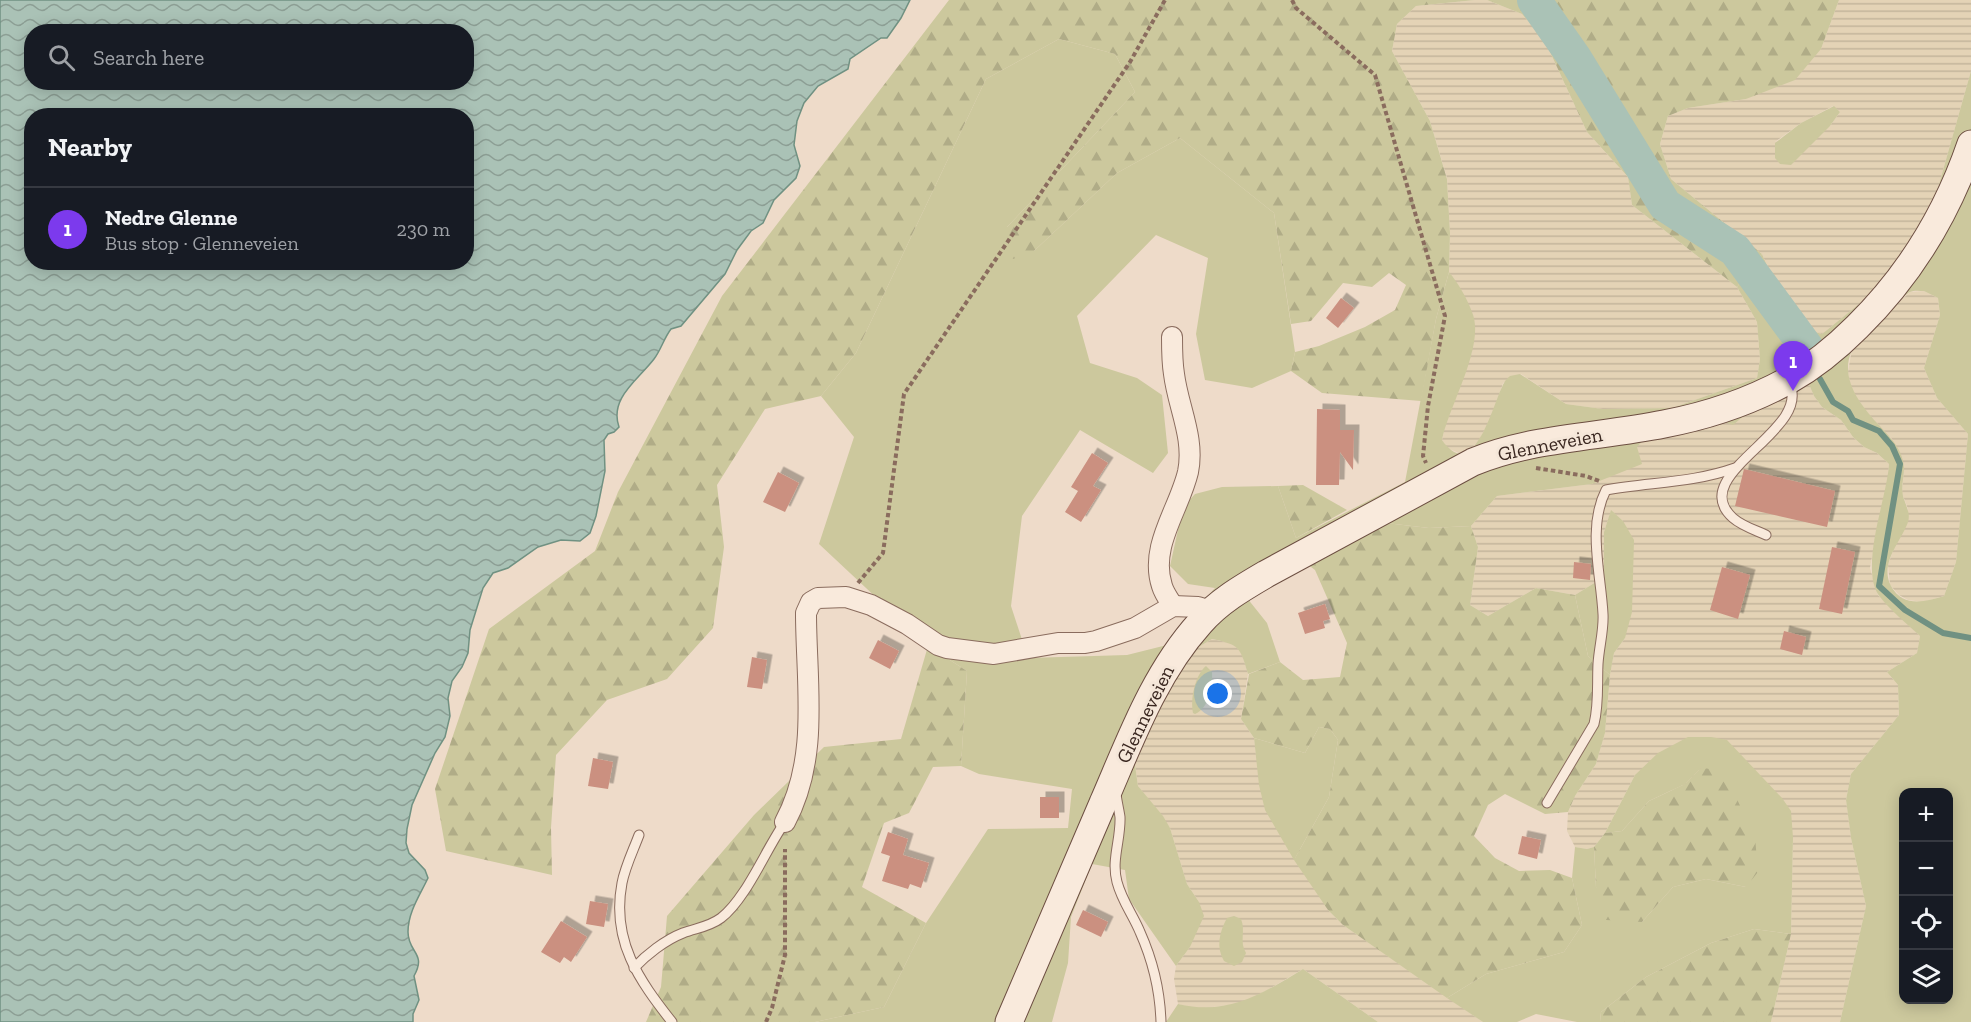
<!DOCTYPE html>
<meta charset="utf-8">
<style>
:root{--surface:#171b24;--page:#242831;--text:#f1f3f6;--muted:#9ea1a6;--line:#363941;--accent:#7c3aed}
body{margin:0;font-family:"Zilla Slab",serif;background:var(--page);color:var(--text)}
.controls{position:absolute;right:18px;bottom:18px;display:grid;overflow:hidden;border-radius:12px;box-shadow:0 3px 15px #0003}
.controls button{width:54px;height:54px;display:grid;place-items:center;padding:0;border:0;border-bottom:2px solid var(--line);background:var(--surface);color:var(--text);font:30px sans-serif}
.you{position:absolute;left:1218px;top:694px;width:21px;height:21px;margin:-15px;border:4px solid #fff;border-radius:50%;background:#1a73e8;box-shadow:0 0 0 9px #1a73e833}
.badge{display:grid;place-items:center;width:39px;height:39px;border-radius:50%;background:var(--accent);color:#fff;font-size:20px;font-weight:700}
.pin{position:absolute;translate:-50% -50px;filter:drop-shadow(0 2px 3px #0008)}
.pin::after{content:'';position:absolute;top:32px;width:21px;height:18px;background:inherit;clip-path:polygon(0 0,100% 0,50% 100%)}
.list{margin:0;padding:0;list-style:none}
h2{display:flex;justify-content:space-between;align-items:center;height:78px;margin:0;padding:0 24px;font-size:26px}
h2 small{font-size:20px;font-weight:400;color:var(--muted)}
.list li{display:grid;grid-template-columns:39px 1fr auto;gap:18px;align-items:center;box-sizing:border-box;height:84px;padding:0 24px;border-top:2px solid var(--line)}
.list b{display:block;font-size:22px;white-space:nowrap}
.list p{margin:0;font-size:20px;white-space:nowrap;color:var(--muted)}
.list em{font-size:20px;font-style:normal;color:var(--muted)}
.icon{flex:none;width:33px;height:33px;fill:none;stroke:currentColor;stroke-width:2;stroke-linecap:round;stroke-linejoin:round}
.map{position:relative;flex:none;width:1971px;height:1022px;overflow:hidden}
.search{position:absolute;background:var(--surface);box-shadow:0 3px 15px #0003;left:24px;top:24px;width:450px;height:66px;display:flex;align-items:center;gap:15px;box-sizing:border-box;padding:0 21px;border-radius:24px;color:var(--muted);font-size:22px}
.panel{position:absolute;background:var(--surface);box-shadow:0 3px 15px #0003;left:24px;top:108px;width:450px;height:162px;border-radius:24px}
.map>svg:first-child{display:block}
</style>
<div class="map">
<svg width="1971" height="1022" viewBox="0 0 1971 1022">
<defs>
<pattern id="farmland-rules" width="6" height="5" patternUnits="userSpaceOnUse" patternTransform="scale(1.5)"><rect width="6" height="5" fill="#e4d3b6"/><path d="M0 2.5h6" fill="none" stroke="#c4b59c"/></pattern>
<pattern id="forest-firs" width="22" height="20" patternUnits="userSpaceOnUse" patternTransform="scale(1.5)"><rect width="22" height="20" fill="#ccc89d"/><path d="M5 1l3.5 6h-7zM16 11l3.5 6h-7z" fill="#b0ac87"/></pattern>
<pattern id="water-waves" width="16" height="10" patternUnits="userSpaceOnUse" patternTransform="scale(1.5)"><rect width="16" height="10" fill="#aac2b6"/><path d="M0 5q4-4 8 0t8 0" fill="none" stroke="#8c9e94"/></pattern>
<filter id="shadow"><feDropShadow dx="5.5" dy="-5.5" stdDeviation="0" flood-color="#0004"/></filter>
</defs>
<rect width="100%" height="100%" fill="#eedbc9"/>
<g fill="url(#farmland-rules)" fill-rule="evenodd">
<path d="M1475,0h12l35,14 22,25 43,93 41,45 4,28 105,82 20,35 3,37 -3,19 -85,30 -69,1 -37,-5 -45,-30 -18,9 -11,33 -14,26 -9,8 -10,3 -12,-5 -5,-8 3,-14 27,-74 -9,-57 -14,-23 1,-39 -3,-55 -17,-57 -38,-70 5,-27 19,-18z"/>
<path d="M1839,0h132v71l-33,117 -9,26 -49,73 -58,47 -12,-4 -11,-8 -26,-44 -11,-24 -91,-75 -11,-35 8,-28 20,-8 58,-9 75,-50zM1833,106l7,6 -10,14 -55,16 26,-19z"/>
<path d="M1924,291l14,7 2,17 -16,53 13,30 31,36 -12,128 -12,34 -21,6 -15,-2 -9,-5 -9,-10 -2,-20 6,-17 14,-27v-12l-6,-16 2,-25 -12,-29 -28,-30 -13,-21 -3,-16 3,-18 8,-15 51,-47z"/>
<path d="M1808,382l6,14 8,11 19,13 12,17 11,10 13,6 12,11 -1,18 -12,52 -6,34 8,27 42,41 -3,17 -30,19 11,13 1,30 -48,59 -5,26 5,38 15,68 -26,116h-69l20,-88 2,-96 -158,-63 -30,58 -11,14 -7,2 -12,-2 -8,-16 1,-19 7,-16 21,-32 9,-31 5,-58 4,-22 11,-15 -2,-117 -12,-10 -7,21v45l-29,18 -39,-7 -48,28 -18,-11 8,-58 -7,-21 26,-30 95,-12 52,-45 109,-31z"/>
<path d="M1212,639l19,4 10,8 7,23 -7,45 13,19 2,17 72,155 15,15 140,97h-105l-75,-53 -37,22 -27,13 -43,5 -18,-5 -4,-25 2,-13 14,-19 9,-45 -12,-18 -17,-56 -32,-42 -4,-28 38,-73 20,-34z"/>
</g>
<g fill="#ccc89d" fill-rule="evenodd">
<path d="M1059,39l56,15 20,38 -128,135 27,24 83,-78 63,-35 94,75 21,139 -4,19 -39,17 -47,-8 -9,-46 12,-76 -52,-23 -79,81 13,47 47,15 25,17 6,58 -15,20 -73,-43 -58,86 -11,90 17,52 99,-3 40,-10 19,-26 29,-31 -27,-4 -18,-18 13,-59 12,-13 27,-7 56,-1 18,52 109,-56 31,-163 13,-47c9,11 18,26 23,40 14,33 -23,93 -30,128 33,47 52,-41 62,-57 1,-3 4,-5 6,-7l10,-2 46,30 37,5 69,-1 85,-30 3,-19 -3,-37 -20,-35 25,-33c7,16 26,58 39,70 6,5 13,8 21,10l58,-47 49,-73 9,-26 33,-117v951h-131l26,-116 -15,-68 -5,-38 5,-26 48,-59 -1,-30 -11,-13 30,-19 3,-17c-13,-12 -29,-25 -40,-39 -22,-28 7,-98 9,-133l-12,-11 -13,-6 -11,-10 -12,-17 -19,-13 -8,-11 -6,-14 -55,26 -20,17 -11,-4 -78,18 -7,8 5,17 -50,20 -95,12 -26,30 -42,2 -43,-5 -139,75 20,25 13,39 -32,12c-8,-27 -8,-29 -36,-35l-20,12 -20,34 -38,73 4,28 25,30 7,12 17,56 12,18 5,14 -14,31 -14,19 -47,-67 -4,-29 -33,-6 -21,53 -3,46 -16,59h-237l69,-15 42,-84 62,-94 80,-1 4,-39 -93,-15 -18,-8 6,-95 -39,-25 -109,-102 35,-107 -33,-41 35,-43 130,-274zM1924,291l14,7 2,17 -16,53 13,30 31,36 -12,128 -12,34c-19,6 -41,12 -53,-10 -12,-23 10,-44 17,-64 3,-9 -3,-18 -5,-26 -2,-9 1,-19 1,-28 -1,-18 -12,-29 -24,-42 -23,-24 -47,-56 -20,-88 5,-5 12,-10 17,-15 7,-6 28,-29 33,-31 4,-2 10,-1 14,-1zM1904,792h44v208h-44z"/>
<path d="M1834,106l6,6 -10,14 -39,39 -11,-1 -5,-6v-15l26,-20z"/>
<path d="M1611,510l12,11 11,19 -2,72 -7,26 -11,15 -4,22 -22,-19 -13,-61 29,-18v-45z"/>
<path d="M1206,666l6,6c1,14 -3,36 -17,42l-2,-1c-3,-14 2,-38 13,-47z"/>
<path d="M1319,727l11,2 8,11 -9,57 -35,63 -29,-50 -6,-25 -5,-47 51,15z"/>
<path d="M1688,737h23l16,3 55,58 9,13 2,27 -2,96 -37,-5 -43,14 -65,34 -45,35 -1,10h-23l-41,-8 -19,8h-34l-36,-24 39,-24 78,-22 18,-27 -10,-47 3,-31 12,2 7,-2 2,40 46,35 31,-35 33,-8 40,8 -45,-119 -16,16 -36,17 -27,30 -17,2 30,-58 23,-22z"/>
<path d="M1234,916l7,3c5,12 -2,23 5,34l-4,9 -8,4 -10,-5c-8,-14 -5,-28 3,-43z"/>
<path d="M1303,969l75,53h-212l12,-18c50,12 84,-10 125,-35z"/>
</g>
<g fill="url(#forest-firs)">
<path d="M949,0h526l-59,6 -19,18 -5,27 38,70 17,58 3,54 -1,39 -13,47 -15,82 -99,-8 -31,-22 4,-19 24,-6 46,-19 30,-17 11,-25 -17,-12 -17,14 -29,-4 -32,38 -20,3 -17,-111 -94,-75 -63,35 -83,78 -21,8 -10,-7 4,-25 128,-135 -20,-38 -56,-15 -73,40 -130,274 -35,43 -56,13 -48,76 7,62 -11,81 -46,51 -60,21 -51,55 -5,73 1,47 -106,-24 -11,-62 54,-160 106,-78 23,-59 104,-196z"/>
<path d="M1487,0h352l-18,49 -26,31 -49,19 -58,9 -20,8 -8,28 11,35 91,75 -25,33 -105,-82 -4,-28 -41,-45 -43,-93 -22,-25z"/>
<path d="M1303,485l44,25 -51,28 -18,-52z"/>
<path d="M1386,523l43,5 42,-2 7,21 -8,58 18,11 48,-28 39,7 13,61 22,19 -5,58 -9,31 -21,32 -7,16 -23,2 -40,-20 -17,11 -14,31 21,22 24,13 31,-1 22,8 10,47 -18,27 -78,22 -39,24 -104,-73 -15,-15 -34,-50 35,-63 9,-57 -8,-11 -11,-2 -14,26 -51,-15 -13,-19 8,-45 31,-12 23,18 37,-3 7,-34 -32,-73 -8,-6z"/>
<path d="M928,646l39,25 -6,95 -28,1 -24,46 -25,10 -22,64 64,36 -42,84 -69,15h-169l15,-35 6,-71 87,-101 70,-68 77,-8z"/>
<path d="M1701,768l22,2 32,67 3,35 -12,15 -40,-8 -33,8 -31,35 -36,-2 -10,-33 -2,-40 11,-14 17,-2 27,-30 36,-17z"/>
<path d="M1754,929l37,5 -20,88h-171l1,-10 45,-35 65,-34z"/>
</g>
<path fill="url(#water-waves)" stroke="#709182" stroke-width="1.5" fill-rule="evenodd" d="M0,0h910l-9,18 -14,20h-6l-31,21 -2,10 -30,17 -14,17 -7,18 -3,24 6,21 -4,12 -22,22 -11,23 -12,8 -14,19 -12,24 -44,52 -10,3c-7,9 -10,21 -17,30 -16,21 -45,39 -35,68l-5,5 -6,2 -4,6 1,31 -9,45 -6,17 -10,8 -19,-1 -23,7 -30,21 -15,5 -10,15 -13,42 -2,23 -6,14 -10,14 -4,17 2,18 -5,21 -10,16 -23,52 -5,24 -1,14 3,10 16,17 3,8c-8,17 -20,34 -20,54 0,21 19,21 6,44l5,24 -6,14v8h-413zM32,32h434v50h-434zM32,116h434v146h-434z"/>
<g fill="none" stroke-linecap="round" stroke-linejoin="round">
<path stroke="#709182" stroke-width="6" d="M1820,379l13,23 15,9 5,9 26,11 13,15 8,18 -21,122 26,24 38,23 28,5"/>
<path stroke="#aac2b6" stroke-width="34" d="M1534,0l40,57 91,148 70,45 72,98"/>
</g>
<g fill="#cb9080" filter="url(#shadow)">
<path d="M1341,298l13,10 -16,20 -12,-10z"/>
<path d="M1317,409l23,1v20h14l-1,40 -13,-18 -1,33h-23z"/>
<path d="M1092,453l16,10 -15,23 8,4 -20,32 -16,-10 13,-21 -7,-4z"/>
<path d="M1744,469l91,22 -8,36 -92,-21z"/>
<path d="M778,472l21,11 -14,29 -22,-10z"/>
<path d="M1832,547l23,5 -13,62 -23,-5z"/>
<path d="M1574,562l17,2 -1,16 -17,-2z"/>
<path d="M1722,567l28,8 -12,44 -28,-9z"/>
<path d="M1325,604l5,15 -7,2 2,7 -20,6 -7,-21z"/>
<path d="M1784,631l22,6 -4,18 -22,-6z"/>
<path d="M878,640l21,11 -9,18 -21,-11z"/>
<path d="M752,657l15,3 -5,29 -15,-2z"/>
<path d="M593,758l20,4 -5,27 -20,-3z"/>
<rect x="1040" y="797" width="19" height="21"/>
<path d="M888,832l20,7 -5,16 26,8 -8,25 -11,-4 -2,5 -26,-8 8,-25 -9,-3z"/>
<path d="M1522,836l19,4 -4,19 -19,-5z"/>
<path d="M590,901l18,3 -4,23 -18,-3z"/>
<path d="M1083,910l25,12 -7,15 -25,-12z"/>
<path d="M561,921l26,16 -16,25 -7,-5 -4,6 -19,-11z"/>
</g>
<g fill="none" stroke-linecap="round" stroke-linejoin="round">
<defs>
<g id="service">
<path d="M1766,535c-11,-5 -24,-9 -33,-17 -49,-44 81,-87 56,-135"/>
<path d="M1114,793l2,1c1,8 3,16 4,23 1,22 -9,43 -3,65 5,19 16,33 23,50 13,29 20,58 21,90"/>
<path d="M1547,803l47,-79c5,-20 3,-39 4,-60 1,-17 6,-34 5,-50 -2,-40 -16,-87 3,-124 43,-8 87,-7 129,-22"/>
<path d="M639,835c-6,16 -14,32 -17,48 -11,58 17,97 50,139"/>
<path d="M634,968c12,-13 31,-28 49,-35 13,-5 26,-6 38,-15 25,-19 45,-69 64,-96"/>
</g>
<g id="minor">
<path d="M1172,337c0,12 0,25 2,37 4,33 21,64 14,98 -9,38 -39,74 -26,114 2,7 7,14 11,20"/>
<path d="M785,822c35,-65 21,-139 21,-209l5,-11 7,-4 28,-1 25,8 36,19 31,21 9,3 47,6 64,-11h27l11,-2 39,-13 38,-22 25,1 14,4"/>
</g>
<path id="secondary" d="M1009,1022c32,-73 63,-146 94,-219 27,-62 51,-129 97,-180 18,-21 42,-35 66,-49l207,-112c61,-25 127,-25 191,-38 42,-8 87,-23 125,-44 25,-14 47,-32 68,-53 53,-52 90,-113 114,-183"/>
</defs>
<use href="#service" stroke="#8a6c5e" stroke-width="11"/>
<use href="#minor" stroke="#8a6c5e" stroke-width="22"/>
<use href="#secondary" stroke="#6c4e41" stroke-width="29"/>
<g stroke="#8a6c5e" stroke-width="4" stroke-dasharray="4.5 3" stroke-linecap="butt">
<path d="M1292,0l4,8 79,67 70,241 -17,90 -5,50 3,7"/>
<path d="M1536,468l50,8 13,5"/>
<path d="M858,583l25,-30 21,-159 226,-332 35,-62"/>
<path d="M766,1022l6,-14 13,-53v-106"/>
</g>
<use href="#service" stroke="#f9eadc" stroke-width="9"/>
<use href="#minor" stroke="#f9eadc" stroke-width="20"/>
<use href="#secondary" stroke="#f9eadc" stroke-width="27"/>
</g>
<g text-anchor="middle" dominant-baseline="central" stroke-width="6" stroke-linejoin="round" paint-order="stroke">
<g font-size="20" fill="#3b2821" stroke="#f5e7d9">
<text transform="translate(1550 444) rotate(-11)">Glenneveien</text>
<text transform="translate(1145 714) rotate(-64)">Glenneveien</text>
</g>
</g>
</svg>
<div class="controls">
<button>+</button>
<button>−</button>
<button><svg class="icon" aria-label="locate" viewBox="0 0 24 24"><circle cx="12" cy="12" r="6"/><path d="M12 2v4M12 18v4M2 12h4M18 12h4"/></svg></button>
<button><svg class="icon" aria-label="layers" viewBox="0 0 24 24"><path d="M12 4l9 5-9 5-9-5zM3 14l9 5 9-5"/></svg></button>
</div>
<div class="you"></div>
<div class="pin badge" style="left:1793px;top:391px">1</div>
<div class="search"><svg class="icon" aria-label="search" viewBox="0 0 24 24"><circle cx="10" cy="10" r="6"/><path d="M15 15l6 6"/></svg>Search here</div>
<section class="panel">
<h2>Nearby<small></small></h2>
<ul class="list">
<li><span class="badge">1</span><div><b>Nedre Glenne</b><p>Bus stop · Glenneveien</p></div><em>230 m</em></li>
</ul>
</section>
</div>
